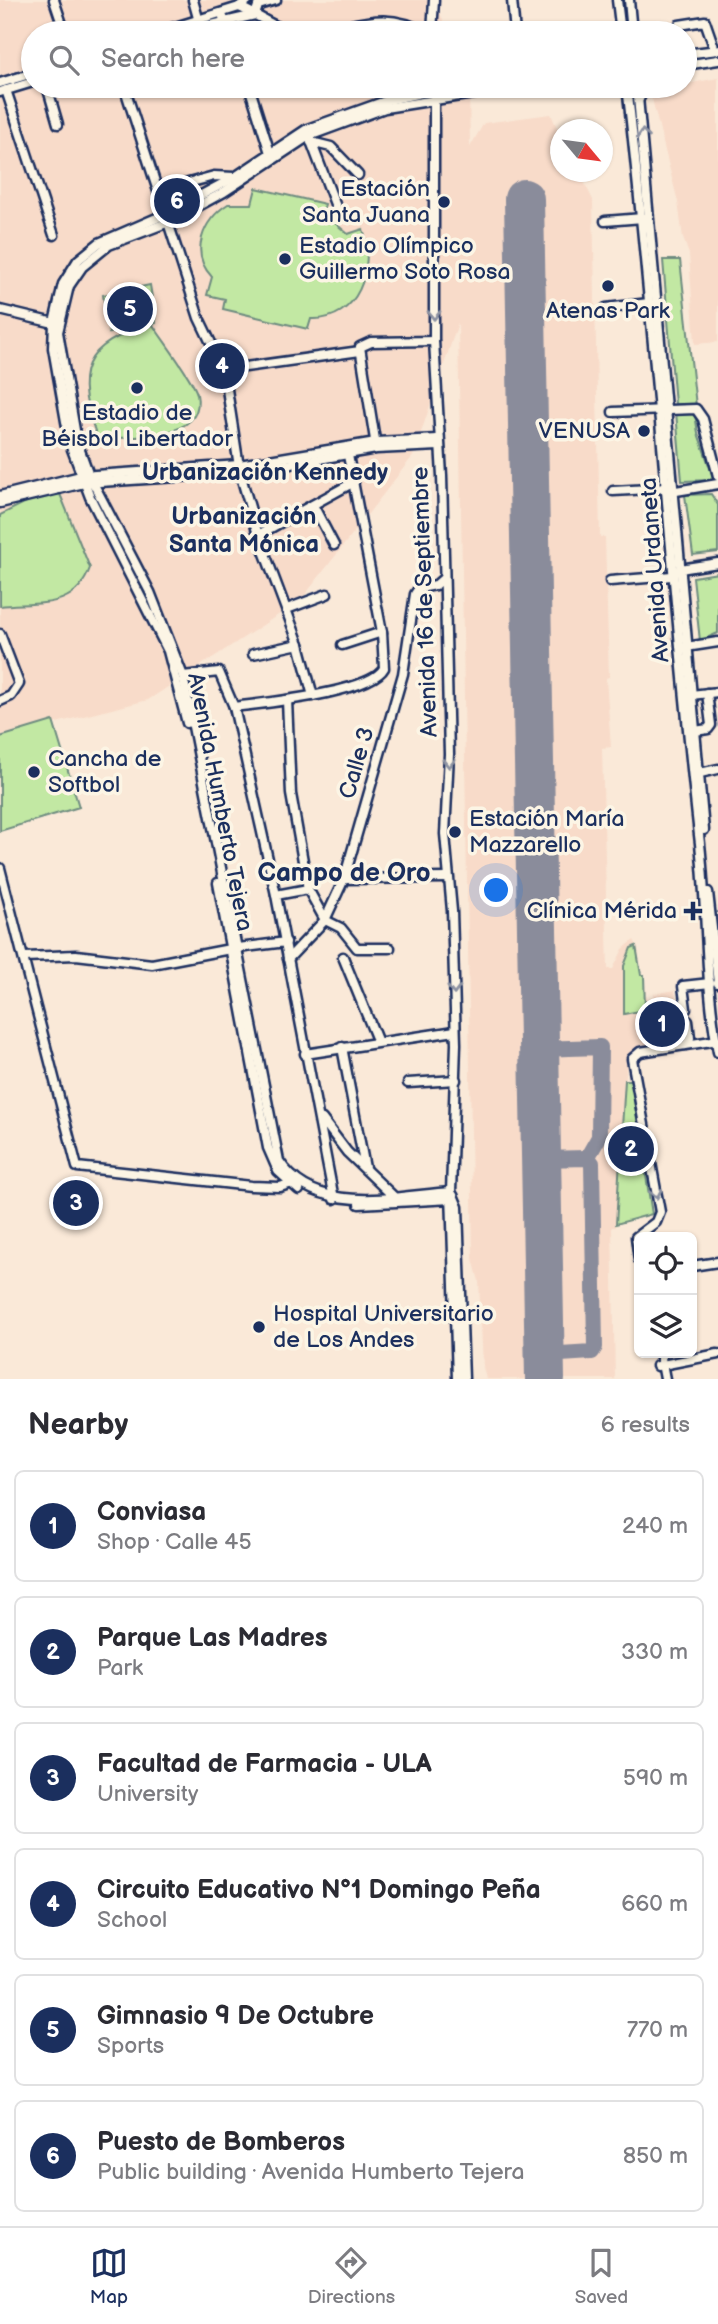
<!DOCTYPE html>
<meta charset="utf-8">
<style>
:root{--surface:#fff;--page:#f7f7f7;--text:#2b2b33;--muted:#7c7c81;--line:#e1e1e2;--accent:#1b2f5e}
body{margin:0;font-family:"Balsamiq Sans",sans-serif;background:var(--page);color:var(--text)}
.controls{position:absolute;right:21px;bottom:21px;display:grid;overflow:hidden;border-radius:10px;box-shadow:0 2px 5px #0004}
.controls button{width:63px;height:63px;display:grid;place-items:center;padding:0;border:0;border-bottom:2px solid var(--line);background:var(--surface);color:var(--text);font:35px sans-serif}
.compass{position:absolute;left:550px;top:119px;width:63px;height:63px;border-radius:50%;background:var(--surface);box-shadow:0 2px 5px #0004;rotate:119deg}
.you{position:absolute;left:497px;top:891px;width:24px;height:24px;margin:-18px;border:5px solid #fff;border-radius:50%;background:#1a73e8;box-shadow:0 0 0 10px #1a73e833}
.badge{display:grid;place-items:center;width:46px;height:46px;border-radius:50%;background:var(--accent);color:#fff;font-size:23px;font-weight:700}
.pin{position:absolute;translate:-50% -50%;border:4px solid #fff;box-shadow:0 2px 7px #0006}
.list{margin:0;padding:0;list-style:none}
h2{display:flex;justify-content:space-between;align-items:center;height:91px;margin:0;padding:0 28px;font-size:30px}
h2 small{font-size:23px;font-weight:400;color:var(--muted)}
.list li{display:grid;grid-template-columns:46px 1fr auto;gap:21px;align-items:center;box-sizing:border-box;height:112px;margin:0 14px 14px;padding:0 14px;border:2px solid var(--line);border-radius:10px}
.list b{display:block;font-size:26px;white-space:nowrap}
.list p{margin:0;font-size:23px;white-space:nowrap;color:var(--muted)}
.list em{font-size:23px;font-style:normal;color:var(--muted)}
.icon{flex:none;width:38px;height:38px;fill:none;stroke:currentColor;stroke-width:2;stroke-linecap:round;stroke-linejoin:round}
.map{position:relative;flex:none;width:718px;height:1379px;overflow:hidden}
.search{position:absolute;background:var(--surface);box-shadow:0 2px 5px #0004;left:21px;right:21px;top:21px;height:77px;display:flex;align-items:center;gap:18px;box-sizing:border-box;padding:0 24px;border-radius:38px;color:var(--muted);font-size:26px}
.sheet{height:847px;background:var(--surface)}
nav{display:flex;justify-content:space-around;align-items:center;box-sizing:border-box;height:98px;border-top:2px solid var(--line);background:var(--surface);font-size:19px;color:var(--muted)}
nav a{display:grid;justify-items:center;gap:4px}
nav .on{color:var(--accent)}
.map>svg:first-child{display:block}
</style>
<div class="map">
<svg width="718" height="1379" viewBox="0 0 718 1379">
<rect width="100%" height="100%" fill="#fae9d8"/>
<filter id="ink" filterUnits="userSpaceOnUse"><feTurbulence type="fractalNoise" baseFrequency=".0143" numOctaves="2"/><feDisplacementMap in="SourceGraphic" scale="14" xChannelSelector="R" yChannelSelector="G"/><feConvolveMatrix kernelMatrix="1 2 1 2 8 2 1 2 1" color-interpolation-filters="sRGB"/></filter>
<g filter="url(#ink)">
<g fill="#f8dbc9">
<path d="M0,0h435l13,33h-415v53h436l1,61 14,-24 67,-9 9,21v37h19l14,28 7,337h5l4,140 -3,1 5,69 -9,1 6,221h5l10,-20 11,-9 4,8 3,27h3l2,19 -3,3 4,-1 2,12 -4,2 11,-2 -2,-14 21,-4 3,20 11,-2 2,13 -10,2 4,19 -48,9 -10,7 -11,169h-4l3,152h-129l-3,-12 -4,-86 -6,-22 -15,-936 -45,133 -112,144 -153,100 -148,37z"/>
<path d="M718,78v264l-23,2 -6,-90 -6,-16 -5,-36 -28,-111z"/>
</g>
<g fill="#c2e8a3" stroke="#6e8c80" stroke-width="2">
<path d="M256,188l69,16 -4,16 14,3 13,11 15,-5c12,39 -4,92 -52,90l-3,10 -85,-20 2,-10 -18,-4 5,-18c-23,-24 -9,-57 16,-73h24z"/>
<path d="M663,260h17l16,146 -21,-2z"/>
<path d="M150,285l6,38 -47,10 -6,-38z"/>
<path d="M153,325c9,14 41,56 44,69 10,48 -69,42 -99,45 -26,-66 -17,-96 55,-114z"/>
<path d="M676,412l19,2 3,19 16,47 -32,1z"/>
<path d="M60,494l30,74c-15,42 -51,34 -90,38v-91l30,-15z"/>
<path d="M711,494l7,11v47l-25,3 -8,-60z"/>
<path d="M718,573v60l-18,8 -7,-64z"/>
<path d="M53,721l26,86 -79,24v-94z"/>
<path d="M636,946l5,29h3l1,35 -21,4v-48l7,-18z"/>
<path d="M625,1080h6l21,134 -36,10z"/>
</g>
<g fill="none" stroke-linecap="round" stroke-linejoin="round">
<g stroke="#8a8c9b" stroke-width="16">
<path d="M539,1049l61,-2 -1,90 -12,21"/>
<path d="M541,1159l46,-1 5,5 3,184 -3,5 -47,3"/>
</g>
<path stroke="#8a8c9b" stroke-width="40" d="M524,199l21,1180"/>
<defs>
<g id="minor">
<path d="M54,0l11,33"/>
<path d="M193,0l5,18"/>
<path d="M512,0l3,33"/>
<path d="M617,0l4,33"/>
<path d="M629,0l3,33"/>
<path d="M262,4l14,-4"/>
<path d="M239,7c21,8 35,23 59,25 48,3 78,-28 128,1"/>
<path d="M223,17l7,16"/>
<path d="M679,25l26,-4 10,29"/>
<path d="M156,33l83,-26 9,-7"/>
<path d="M177,33l78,-18 5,-15"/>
<path d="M432,33l2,-33"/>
<path d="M685,54l33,-4"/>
<path d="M685,65l33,-5"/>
<path d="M0,83l33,-10"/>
<path d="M47,86l11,38"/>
<path d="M124,86l75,232 25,52 16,103 18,62 41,109 14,52"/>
<path d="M249,86l22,70"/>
<path d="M627,86c29,249 44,500 72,749 9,72 5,146 19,217"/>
<path d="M637,86l67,744"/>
<path d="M6,90l48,145"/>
<path d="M0,92l33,-10"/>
<path d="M434,96v245l8,135 7,278 -4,80 7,77 4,133 -5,148 6,187"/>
<path d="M639,99l7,-13"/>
<path d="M309,136l29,76"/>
<path d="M311,142l20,5 27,28"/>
<path d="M159,191l55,-15 20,1"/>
<path d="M605,221l38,-3"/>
<path d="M606,308l43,-5"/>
<path d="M0,310l54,13"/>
<path d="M224,370l136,-19"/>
<path d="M613,412l83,-3 7,10 15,57"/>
<path d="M376,446l-16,-99 11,-5 63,-1"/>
<path d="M613,491l55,-3"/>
<path d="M676,491l42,-7"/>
<path d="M0,496l81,-20 158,-11 137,-23 62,-3"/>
<path d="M0,503l84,-20 156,-10 136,-24 63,-3"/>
<path d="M313,505l21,40"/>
<path d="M258,535l96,-53"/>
<path d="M680,569l38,-6"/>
<path d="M610,581l62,-5"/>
<path d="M287,609l40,-15"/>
<path d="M0,634l19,50 -8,12 -11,5"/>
<path d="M342,645l40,-13"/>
<path d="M686,647l32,-5"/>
<path d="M253,654l46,-10"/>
<path d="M183,676l36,-4 15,35 42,188 58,304"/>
<path d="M691,695l27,-3"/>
<path d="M287,700l4,94 17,95 17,31 16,8 16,20h33"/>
<path d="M234,707c29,-4 137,-14 150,-39l-2,-36 -35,-182"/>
<path d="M187,723l-19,-72 -78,-154 -20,-53 -17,-96 1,-25 9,-39 15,-24 21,-17 67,-29 69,-37 72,-48 81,-29 66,-14"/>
<path d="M695,731l13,-2 3,-4 -4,-32"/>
<path d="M700,773l18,-4"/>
<path d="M0,868l77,299 174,19 29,1 9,-3"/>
<path d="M344,879l104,-1"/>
<path d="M218,883l50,265 10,23 21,19"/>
<path d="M708,892l10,91"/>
<path d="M276,895l32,-6"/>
<path d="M25,957l51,-2 76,9 78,-15 56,-7"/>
<path d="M343,957l34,83"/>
<path d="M288,959l37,-39 19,-41 59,-205 12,-80 4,-6 17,-3 8,-7"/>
<path d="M686,1009l-3,-23 27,-3"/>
<path d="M685,1045l5,-7 -2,-17"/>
<path d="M342,1047l23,121"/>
<path d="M305,1054l150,-23"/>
<path d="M408,1083l48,-3"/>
<path d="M322,1119l25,33 46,44"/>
<path d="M451,1192c-58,4 -135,25 -172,-31l-96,-485 -33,-84 -61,-117 -12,-33 -19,-110 11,-46 13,-19 27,-22 60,-23 55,-30 85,-56 76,-28 138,-22"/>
<path d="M453,1195l5,12 6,172"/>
<path d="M359,1204l93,-5"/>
<path d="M639,1260l-3,-23 20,-15 4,-10 -28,-153 8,-7 78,-12"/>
<path d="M692,1266l26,-4"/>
<path d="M660,1353l5,26"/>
<path d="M657,1366l61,-12"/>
</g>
</defs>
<use href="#minor" stroke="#1b2f5e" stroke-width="13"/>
<use href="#minor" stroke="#fcf5e5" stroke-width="8"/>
</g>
<defs><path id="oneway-chevron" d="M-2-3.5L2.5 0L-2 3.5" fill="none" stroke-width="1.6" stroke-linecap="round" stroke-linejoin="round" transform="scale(1.75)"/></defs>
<g stroke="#8c92a2">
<use href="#oneway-chevron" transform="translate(643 134) rotate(-95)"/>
<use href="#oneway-chevron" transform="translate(434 315) rotate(90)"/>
<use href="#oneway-chevron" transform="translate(449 763) rotate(90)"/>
<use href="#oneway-chevron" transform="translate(454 990) rotate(89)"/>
<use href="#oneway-chevron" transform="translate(656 1194) rotate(79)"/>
</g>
</g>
<g fill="#1b2f5e" stroke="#fcf5e5" stroke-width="2.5">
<circle cx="444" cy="202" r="7"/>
<circle cx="285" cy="259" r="7"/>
<circle cx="608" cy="286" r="7"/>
<circle cx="137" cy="388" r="7"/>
<circle cx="644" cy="431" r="7"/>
<circle cx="34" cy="772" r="7"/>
<circle cx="455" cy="832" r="7"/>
<path d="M689.5 900.5h7v7h7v7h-7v7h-7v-7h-7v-7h7z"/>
<circle cx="259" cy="1327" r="7"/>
</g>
<g text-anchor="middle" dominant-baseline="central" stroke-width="7" stroke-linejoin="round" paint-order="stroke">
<g font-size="23" fill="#1b2f5e" stroke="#fcf5e5" text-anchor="start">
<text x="430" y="189" text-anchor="end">Estación<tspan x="430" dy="26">Santa Juana</tspan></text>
<text x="299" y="246">Estadio Olímpico<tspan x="299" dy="26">Guillermo Soto Rosa</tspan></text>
<text x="608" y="311" text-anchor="middle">Atenas Park</text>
<text x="137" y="413" text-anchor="middle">Estadio de<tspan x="137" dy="26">Béisbol Libertador</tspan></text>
<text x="630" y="431" text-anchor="end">VENUSA</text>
<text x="48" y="759">Cancha de<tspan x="48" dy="26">Softbol</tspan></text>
<text x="469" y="819">Estación María<tspan x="469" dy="26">Mazzarello</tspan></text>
<text x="677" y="911" text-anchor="end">Clínica Mérida</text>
<text x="273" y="1314">Hospital Universitario<tspan x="273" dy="26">de Los Andes</tspan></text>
</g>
<g font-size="23" fill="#1b2f5e" stroke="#fcf5e5">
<text transform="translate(655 570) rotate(-94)">Avenida Urdaneta</text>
<text transform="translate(425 602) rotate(-92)">Avenida 16 de Septiembre</text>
<text transform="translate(357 763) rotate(-74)">Calle 3</text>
<text transform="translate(220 802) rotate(79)">Avenida Humberto Tejera</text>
</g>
<g font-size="24" font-weight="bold" fill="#1b2f5e" stroke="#fcf5e5">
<text x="265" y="472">Urbanización Kennedy</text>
<text x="244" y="516">Urbanización<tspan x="244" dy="28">Santa Mónica</tspan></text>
</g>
<g font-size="26" font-weight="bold" fill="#1b2f5e" stroke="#fcf5e5">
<text x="344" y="873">Campo de Oro</text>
</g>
</g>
</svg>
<div class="controls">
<button><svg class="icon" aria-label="locate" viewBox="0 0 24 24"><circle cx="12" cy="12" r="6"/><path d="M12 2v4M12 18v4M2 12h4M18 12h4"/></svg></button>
<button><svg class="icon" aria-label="layers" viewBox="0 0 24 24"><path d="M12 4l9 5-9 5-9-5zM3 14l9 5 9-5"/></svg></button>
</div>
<svg class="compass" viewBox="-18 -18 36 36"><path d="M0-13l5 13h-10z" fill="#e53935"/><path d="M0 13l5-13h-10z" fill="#7c7c81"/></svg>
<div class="you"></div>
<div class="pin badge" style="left:662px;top:1024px">1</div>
<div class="pin badge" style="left:631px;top:1149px">2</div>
<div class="pin badge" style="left:76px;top:1203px">3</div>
<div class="pin badge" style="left:222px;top:366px">4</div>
<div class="pin badge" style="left:130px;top:309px">5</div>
<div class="pin badge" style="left:177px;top:201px">6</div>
<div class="search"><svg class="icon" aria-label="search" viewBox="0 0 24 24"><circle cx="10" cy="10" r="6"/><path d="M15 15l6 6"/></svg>Search here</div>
</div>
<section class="sheet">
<h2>Nearby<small>6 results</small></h2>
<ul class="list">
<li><span class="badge">1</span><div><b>Conviasa</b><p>Shop · Calle 45</p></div><em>240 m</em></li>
<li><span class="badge">2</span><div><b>Parque Las Madres</b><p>Park</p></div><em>330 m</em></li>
<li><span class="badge">3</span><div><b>Facultad de Farmacia - ULA</b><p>University</p></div><em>590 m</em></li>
<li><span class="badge">4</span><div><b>Circuito Educativo Nº1 Domingo Peña</b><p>School</p></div><em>660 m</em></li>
<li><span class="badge">5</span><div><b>Gimnasio 9 De Octubre</b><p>Sports</p></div><em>770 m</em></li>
<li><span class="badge">6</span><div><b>Puesto de Bomberos</b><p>Public building · Avenida Humberto Tejera</p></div><em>850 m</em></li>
</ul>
</section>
<nav>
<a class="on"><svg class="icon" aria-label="map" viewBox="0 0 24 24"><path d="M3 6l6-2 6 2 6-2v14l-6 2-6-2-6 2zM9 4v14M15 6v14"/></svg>Map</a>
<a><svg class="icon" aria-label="directions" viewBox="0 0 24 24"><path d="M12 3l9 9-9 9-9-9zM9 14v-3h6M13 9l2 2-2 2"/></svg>Directions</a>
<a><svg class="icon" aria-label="saved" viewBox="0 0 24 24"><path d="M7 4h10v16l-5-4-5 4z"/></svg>Saved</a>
</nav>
